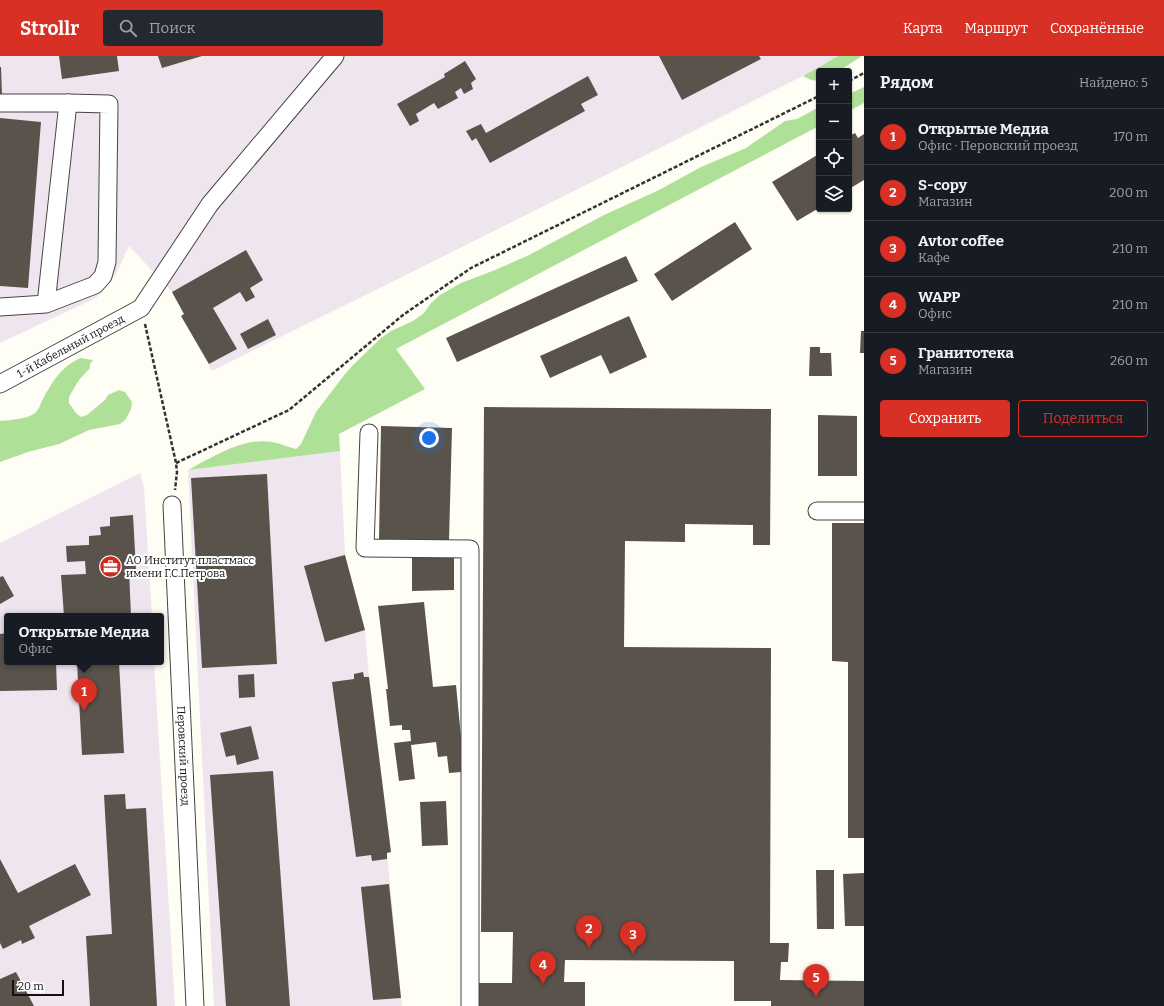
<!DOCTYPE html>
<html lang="ru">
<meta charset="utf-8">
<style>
:root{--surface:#171b24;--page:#242831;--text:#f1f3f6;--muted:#9ea1a6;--line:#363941;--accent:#d93025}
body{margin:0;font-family:Bitter,serif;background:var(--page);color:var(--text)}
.controls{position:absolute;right:12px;top:12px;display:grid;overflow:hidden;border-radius:4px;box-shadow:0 1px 3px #0004}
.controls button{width:36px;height:36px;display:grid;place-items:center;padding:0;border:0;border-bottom:1px solid var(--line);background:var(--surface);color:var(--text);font:20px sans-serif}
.scale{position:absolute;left:12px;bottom:10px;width:52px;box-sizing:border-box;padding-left:4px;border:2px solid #111;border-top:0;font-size:11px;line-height:14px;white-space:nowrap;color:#111;-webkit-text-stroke:3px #fff;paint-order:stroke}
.you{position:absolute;left:429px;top:382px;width:14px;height:14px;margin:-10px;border:3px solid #fff;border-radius:50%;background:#1a73e8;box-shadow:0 0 0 6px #1a73e833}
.badge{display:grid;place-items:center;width:26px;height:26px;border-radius:50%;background:var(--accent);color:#fff;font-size:13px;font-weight:700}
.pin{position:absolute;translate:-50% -33px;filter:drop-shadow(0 1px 2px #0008)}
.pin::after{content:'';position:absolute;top:21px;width:14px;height:12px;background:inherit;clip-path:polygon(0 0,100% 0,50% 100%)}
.popup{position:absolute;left:4px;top:557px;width:160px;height:52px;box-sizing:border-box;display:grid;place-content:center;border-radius:4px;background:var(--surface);filter:drop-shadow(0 1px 3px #0005);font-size:13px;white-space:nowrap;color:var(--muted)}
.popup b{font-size:15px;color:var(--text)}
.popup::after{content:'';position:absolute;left:50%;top:100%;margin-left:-8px;border:8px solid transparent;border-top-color:var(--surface)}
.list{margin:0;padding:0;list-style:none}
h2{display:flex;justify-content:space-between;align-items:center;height:52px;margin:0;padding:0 16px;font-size:17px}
h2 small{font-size:13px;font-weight:400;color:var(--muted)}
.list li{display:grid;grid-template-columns:26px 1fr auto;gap:12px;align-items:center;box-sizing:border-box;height:56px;padding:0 16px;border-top:1px solid var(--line)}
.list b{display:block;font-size:15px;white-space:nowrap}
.list p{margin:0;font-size:13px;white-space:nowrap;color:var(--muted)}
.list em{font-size:13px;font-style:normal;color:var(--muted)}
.actions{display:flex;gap:8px;padding:12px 16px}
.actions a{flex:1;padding:9px 0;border:1px solid var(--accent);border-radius:4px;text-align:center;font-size:14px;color:var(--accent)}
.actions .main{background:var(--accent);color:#fff}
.icon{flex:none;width:22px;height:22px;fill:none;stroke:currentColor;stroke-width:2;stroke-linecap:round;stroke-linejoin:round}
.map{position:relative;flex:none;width:864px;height:950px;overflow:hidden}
header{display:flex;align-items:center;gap:24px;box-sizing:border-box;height:56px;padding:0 20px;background:var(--accent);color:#fff}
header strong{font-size:19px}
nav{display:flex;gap:22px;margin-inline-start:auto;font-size:14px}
.search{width:280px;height:36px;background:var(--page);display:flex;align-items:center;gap:10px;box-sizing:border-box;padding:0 14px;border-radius:4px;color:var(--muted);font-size:15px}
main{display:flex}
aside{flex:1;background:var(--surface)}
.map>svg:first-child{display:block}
</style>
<header>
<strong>Strollr</strong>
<div class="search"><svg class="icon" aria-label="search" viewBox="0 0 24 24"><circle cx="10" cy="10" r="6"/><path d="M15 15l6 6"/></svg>Поиск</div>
<nav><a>Карта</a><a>Маршрут</a><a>Сохранённые</a></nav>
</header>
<main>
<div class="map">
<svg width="864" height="950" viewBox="0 0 864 950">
<rect width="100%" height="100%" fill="#fffef4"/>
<g fill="#efe5ef">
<path d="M0,0h838l-35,20 -363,182 -228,113 -31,-55 3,-2 -12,-22 -43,-46 -14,30 -19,22 -96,45z"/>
<path d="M340,395l5,104 20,75 4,47 22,175 -4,1 15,153h-188l-26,-536z"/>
<path d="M140,417l4,14 8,129h-145v46h147l21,344h-175v-463z"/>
</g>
<g fill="#afe098">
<path d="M838,0h24l-23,15h-20v10l-8,-1 -8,-4z"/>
<path d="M864,31v16l-15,8v-17z"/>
<path d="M819,51v19l-423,223 29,40 -86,45 1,17 -152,19c25,-13 55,-33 84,-28 8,1 16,5 24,7l5,-5 15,-32 29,-38 9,-10 27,-26 10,-7 22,-10 11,-8 7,-10 9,-8 21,-12 34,-13 34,-15 75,-40 55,-25 42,-23 45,-19 39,-27 12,-2z"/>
<path d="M80,302l13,2 -3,4v4l-11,12 -10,17v6l7,10 5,4 6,-2 18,-15 3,-5 11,-5 6,2 7,10 -1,7 -3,6 -3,5 -5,4 -31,6 -30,14 -31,8 -28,10v-41c9,-1 30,-2 36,-9 3,-2 4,-8 6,-11 10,-19 18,-33 38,-43z"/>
</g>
<g fill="#5a534c">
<path d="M59,0h58l2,15 -57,8z"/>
<path d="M158,0h44l-40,12z"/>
<path d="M659,0h100l2,3 -79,41z"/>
<path d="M465,5l11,18 -5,4 2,6 -9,5 -3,-6 -6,4 3,6 -20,11 -4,-6 -18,11 3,7 -9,5 -13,-22 48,-27 -1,-3z"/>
<path d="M0,11h1l1,28h-2z"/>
<path d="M588,20l10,19 -17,9 4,7 -95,52 -14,-25 -4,3 -6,-10 15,-7 5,9z"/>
<path d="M0,62l41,4 -13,166 -28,-2z"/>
<path d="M855,77l3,5 6,-4v46l-15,9v-53z"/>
<path d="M819,98v54l-22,13 -25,-39z"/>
<path d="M735,166l17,27 -80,52 -18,-27z"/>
<path d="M246,194l17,30 -13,8 5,9 -9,5 -6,-10 -27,16 24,41 -28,15 -28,-48 3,-2 -12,-22z"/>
<path d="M626,200l12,25 -181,81 -11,-24z"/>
<path d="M629,260l18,41 -37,17 -9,-19 -51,23 -10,-22z"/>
<path d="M268,263l8,16 -28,14 -8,-15z"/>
<path d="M861,275h3v22h-4z"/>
<path d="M810,291h10v6h11l1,23h-23z"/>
<path d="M484,351l287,2 -1,136h-17v-20l-68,-1v18l-60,-1 -1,106 147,1 -1,295h19l-1,19h-7l-1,18 84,1v25h-93v-5h-37v-40l-169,-1 -1,22h21v24h-110l1,-23h36l1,-51h-32z"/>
<path d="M818,359l39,1v60h-39z"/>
<path d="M381,370l71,2 -3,113 -70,-2z"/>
<path d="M267,418l10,190 -75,4 -11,-190z"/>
<path d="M133,459l3,55h-7l2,46h-67l-3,-41 25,-1 -1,-13 -18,1 -1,-16 23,-1v-9l12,-1 -1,-8 10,-1v-9z"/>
<path d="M832,467h32v315h-16v-176l-16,-1z"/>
<path d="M345,499l20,75 -40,12 -21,-76z"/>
<path d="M412,501h42v33l-42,1z"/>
<path d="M3,520l11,20 -14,8v-27z"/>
<path d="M424,546l9,85 23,-2 8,83h-3v4l-12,1 -2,-17 -9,1 -2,-15 -25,3 4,34 -16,2 -5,-38 17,-2 -1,-11h-8v-5l-12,1 -4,-37h2l-10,-83z"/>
<path d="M7,577v29h49l1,28 -57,1v-57z"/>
<path d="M77,606h42l5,91 -42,2z"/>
<path d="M363,616l1,5h5l22,175 -4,1v6l-15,2 -1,-6 -15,2 -24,-175 22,-3v-5z"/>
<path d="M254,618l1,23 -16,1 -1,-23z"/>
<path d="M251,670l8,33 -22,6 -2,-10 -9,2 -6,-24z"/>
<path d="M273,715l17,235h-64l-16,-231z"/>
<path d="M125,738l1,15 20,-1 11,198h-67l-4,-70 26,-2 -8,-139z"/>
<path d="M446,745l2,44 -26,1 -2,-44z"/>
<path d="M0,803l18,34 57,-29 16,31 -62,31 6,12 -13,6 -1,-4 -18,9 -3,-6z"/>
<path d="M816,814h18v59h-17z"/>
<path d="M864,817v53h-19l-2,-52z"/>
<path d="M389,828l12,114 -28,2 -12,-113z"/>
<path d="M16,916l18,34h-34v-27z"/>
</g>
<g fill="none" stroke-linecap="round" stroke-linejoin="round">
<defs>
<g id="minor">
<path d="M0,47h68"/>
<path d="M0,251l46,-3 49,-19 8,-9 4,-14 2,-158 -41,-1 -22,201"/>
<path id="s1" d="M0,328l141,-76 69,-104 125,-148"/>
<path d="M369,377l-4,115 105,1v457"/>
<path id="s2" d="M172,449l23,501"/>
<path d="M817,455h47"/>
</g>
</defs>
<use href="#minor" stroke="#444" stroke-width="19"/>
<g stroke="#333" stroke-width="2.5" stroke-dasharray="4 2" stroke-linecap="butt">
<path d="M849,25l15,-8"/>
<path d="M145,268l31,139 1,9 -2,18"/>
<path d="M176,407l113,-53 114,-95 68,-47 348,-172"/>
</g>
<use href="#minor" stroke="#fff" stroke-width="17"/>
</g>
<defs>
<symbol id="office-disc" viewBox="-11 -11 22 22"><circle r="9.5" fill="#cd2a1c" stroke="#fff"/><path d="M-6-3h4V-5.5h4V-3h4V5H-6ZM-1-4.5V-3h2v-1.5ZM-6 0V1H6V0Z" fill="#fff"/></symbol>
</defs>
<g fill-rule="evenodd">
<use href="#office-disc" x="98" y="498" width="25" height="25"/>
</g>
<g text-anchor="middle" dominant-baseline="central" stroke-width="4" stroke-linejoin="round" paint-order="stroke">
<g font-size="11" fill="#111" stroke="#fff">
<text stroke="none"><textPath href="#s1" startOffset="80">1-й Кабельный проезд</textPath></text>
<text stroke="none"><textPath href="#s2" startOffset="251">Перовский проезд</textPath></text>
</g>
<g font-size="11" fill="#111" stroke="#fff" text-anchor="start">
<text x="126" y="504">АО Институт пластмасс<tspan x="126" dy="13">имени Г.С.Петрова</tspan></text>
</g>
</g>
</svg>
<div class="controls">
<button>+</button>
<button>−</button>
<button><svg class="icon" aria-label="locate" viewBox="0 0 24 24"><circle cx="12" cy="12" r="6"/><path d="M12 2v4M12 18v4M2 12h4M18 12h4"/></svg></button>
<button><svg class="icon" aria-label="layers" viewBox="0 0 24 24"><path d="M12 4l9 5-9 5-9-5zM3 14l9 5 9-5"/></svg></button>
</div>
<div class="scale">20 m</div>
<div class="you"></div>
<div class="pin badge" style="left:84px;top:655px">1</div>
<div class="popup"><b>Открытые Медиа</b>Офис</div>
<div class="pin badge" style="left:589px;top:892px">2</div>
<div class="pin badge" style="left:633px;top:898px">3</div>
<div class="pin badge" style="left:543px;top:928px">4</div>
<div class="pin badge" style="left:816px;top:941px">5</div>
</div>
<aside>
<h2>Рядом<small>Найдено: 5</small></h2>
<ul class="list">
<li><span class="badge">1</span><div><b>Открытые Медиа</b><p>Офис · Перовский проезд</p></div><em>170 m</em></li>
<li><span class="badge">2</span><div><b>S-copy</b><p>Магазин</p></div><em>200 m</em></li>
<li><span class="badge">3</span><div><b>Avtor coffee</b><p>Кафе</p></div><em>210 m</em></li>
<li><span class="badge">4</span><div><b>WAPP</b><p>Офис</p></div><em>210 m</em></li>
<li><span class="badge">5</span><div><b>Гранитотека</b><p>Магазин</p></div><em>260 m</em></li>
</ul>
<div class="actions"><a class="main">Сохранить</a><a>Поделиться</a></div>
</aside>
</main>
